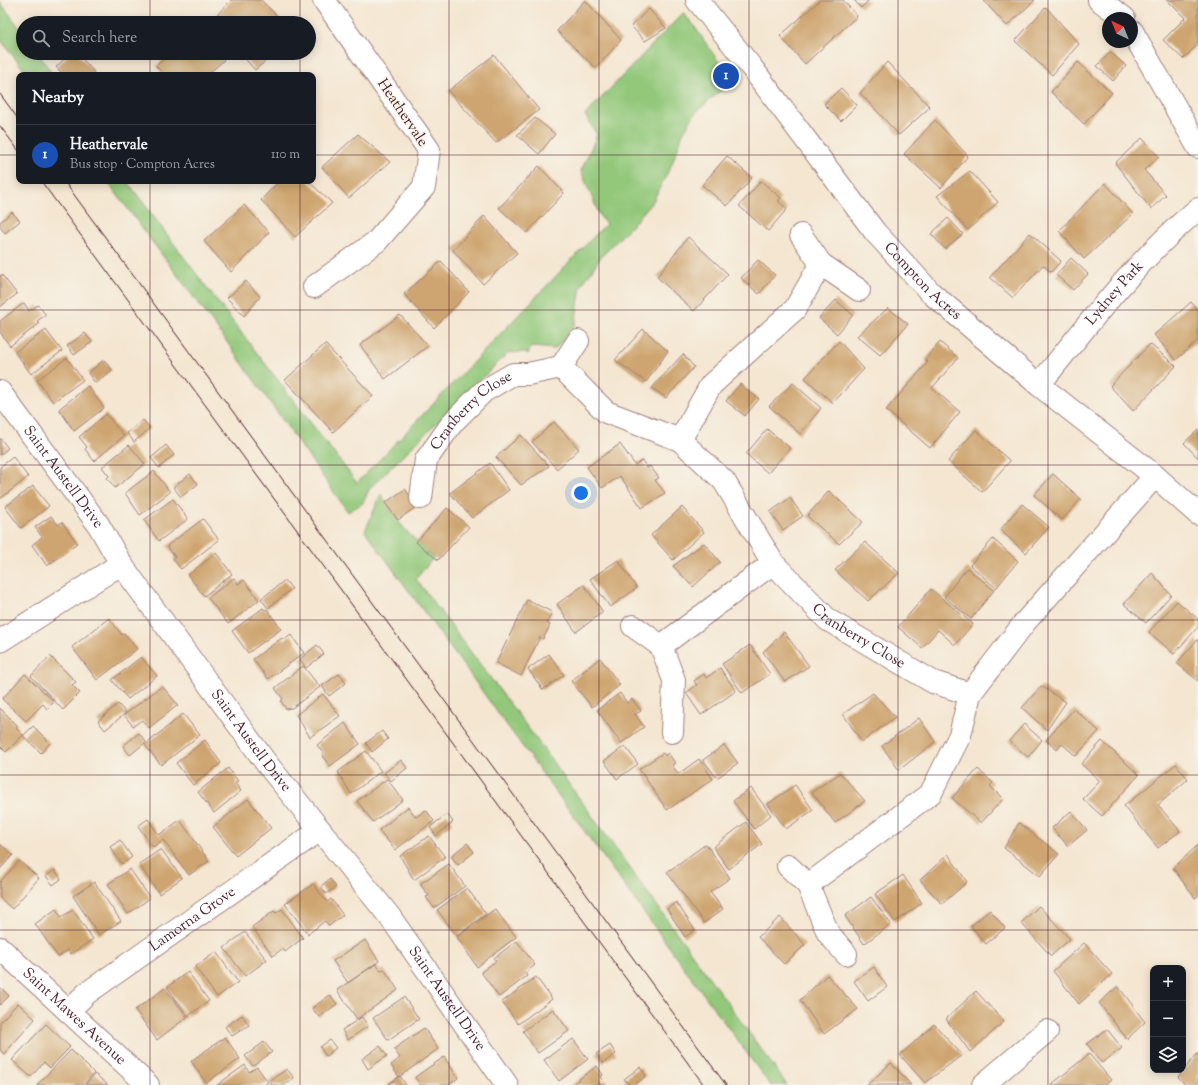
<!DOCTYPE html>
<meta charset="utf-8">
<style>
:root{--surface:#171b24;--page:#20242c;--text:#f1f3f6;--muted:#9ea1a6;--line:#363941;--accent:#1f6fb2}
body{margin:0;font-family:"Sorts Mill Goudy",serif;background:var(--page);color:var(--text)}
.controls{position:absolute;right:12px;bottom:12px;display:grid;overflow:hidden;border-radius:8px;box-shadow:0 2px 10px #0003}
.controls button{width:36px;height:36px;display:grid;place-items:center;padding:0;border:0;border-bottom:1px solid var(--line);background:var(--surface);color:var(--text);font:20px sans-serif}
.compass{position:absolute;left:1102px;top:12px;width:36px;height:36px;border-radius:50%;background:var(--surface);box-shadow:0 2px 10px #0003;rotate:317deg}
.you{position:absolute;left:581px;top:493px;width:14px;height:14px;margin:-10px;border:3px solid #fff;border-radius:50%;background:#1a73e8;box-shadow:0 0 0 6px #1a73e833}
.badge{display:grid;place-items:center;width:26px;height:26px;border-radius:50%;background:var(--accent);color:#fff;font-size:13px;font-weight:700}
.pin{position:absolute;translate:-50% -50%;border:2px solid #fff;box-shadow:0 1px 4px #0006}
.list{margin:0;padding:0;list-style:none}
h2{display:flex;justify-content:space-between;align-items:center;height:52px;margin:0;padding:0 16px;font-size:17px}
h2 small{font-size:13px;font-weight:400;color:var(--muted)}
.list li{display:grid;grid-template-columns:26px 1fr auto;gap:12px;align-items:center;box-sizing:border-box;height:60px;padding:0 16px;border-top:1px solid var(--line)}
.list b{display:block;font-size:15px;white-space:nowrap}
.list p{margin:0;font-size:13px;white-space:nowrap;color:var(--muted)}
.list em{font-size:13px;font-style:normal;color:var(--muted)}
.icon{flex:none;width:22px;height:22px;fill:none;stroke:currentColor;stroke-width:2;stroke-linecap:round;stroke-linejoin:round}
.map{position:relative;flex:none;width:1198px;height:1085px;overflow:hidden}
.search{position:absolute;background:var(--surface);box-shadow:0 2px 10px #0003;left:16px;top:16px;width:300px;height:44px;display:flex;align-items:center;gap:10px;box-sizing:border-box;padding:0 14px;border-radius:22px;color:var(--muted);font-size:15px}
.panel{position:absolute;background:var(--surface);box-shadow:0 2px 10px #0003;left:16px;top:72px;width:300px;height:112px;border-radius:8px}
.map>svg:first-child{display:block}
</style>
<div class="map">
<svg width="1198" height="1085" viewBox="0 0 1198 1085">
<rect width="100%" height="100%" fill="#f7f3e8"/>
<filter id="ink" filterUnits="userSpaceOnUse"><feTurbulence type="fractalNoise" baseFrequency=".025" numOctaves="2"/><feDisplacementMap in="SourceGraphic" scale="8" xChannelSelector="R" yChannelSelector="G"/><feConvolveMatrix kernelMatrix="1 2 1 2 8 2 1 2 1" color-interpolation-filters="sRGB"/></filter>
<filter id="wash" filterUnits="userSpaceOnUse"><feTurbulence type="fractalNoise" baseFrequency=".012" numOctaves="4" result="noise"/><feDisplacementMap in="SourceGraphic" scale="16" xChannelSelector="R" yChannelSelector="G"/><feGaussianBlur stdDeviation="0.9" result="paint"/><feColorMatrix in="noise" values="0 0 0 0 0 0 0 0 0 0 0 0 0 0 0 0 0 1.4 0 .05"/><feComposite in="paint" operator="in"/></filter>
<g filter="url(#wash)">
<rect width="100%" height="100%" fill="#f4e6d1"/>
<g fill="#93c87a" stroke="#6e7452">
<path d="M0,2l23,30v21h15l15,22h-25l-28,-36z"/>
<path d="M683,13l9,10 40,58 -36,31 -13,21 -11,31 -19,37 -19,22 -33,34 -20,29 -6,39 -20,24 -24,-2 -3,7 -4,-2 -16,1 -138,135 -7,15 -15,9 -121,-170 -120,-161h20l80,107 150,195 249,-259 -6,-8 -19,-45 16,-36 -12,-20z"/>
<path d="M381,494c12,25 32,45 53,63l-18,22 121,161 250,345h-17l-405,-554z"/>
</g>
<g id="blocks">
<g fill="#cea570">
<path d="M231,0h30l23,23h-71l-2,-2z"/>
<path d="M585,0l36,40 -25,28 -39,-37z"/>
<path d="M820,0h23l14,16 -52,48 -25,-28z"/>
<path d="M854,0h15l-8,8z"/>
<path d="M983,0h52l-28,26z"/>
<path d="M1167,0h31v44l-15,15 -20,-19 22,-22z"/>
<path d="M1046,7l33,37 -27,31 -37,-34z"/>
<path d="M649,9l17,19 -21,13 -14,-15z"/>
<path d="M1110,52l16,14 -13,15 -16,-15z"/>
<path d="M71,53h6l17,19 -2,3h-28l-8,-8z"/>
<path d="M170,53h47l7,7 -17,15h-43l-8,-9z"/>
<path d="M240,53h35l-20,17z"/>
<path d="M494,55l45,55 -43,33 -48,-52z"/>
<path d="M887,62l43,45 -31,28 -39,-42z"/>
<path d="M1078,62l34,31 -28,31 -33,-32z"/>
<path d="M841,88l16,17 -16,16 -17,-17z"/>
<path d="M535,118l20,16 -16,20 -22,-19z"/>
<path d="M935,120l33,36 -27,32 -37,-34z"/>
<path d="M358,134l32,28 -41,36 -27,-31z"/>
<path d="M1142,138l17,19 -15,13 22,25 -15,14 -36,-46z"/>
<path d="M727,156l25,22 -25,28 -25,-21z"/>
<path d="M539,166l25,27 -37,40 -28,-25z"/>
<path d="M970,171l28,31 -30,28 -31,-34z"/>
<path d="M279,181h29l24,22 -37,34 -34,-37z"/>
<path d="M761,181l20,17 -3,3 9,8 -19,22 -29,-25z"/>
<path d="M1105,183l28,31 -49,45 -25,-28z"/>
<path d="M244,205l25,27 -38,40 -27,-31z"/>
<path d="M12,212l8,9 -15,12 -5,-6v-5z"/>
<path d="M484,216l33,37 -34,31 -30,-34z"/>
<path d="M948,218l15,16 -18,15 -14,-15z"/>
<path d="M1030,233l31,28 -10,11 -8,-7 -30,33 -23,-21z"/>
<path d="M688,237l40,37 -34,37 -37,-34z"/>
<path d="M1071,258l17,16 -15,16 -17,-15z"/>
<path d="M758,260l17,15 -16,19 -18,-16z"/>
<path d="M441,261l28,31 -35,36 -30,-34z"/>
<path d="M2,275l15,19 -17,13v-31z"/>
<path d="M246,281l14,16 -16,19 -17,-18z"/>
<path d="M836,300l17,15 -16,19 -18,-16z"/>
<path d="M1191,302l7,8v30l-22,20 -22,-25z"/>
<path d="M24,303l5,8 9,-6 8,10 -9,6 2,3 -29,22 -10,-14v-11z"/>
<path d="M888,308l20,16 -28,31 -23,-19z"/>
<path d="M400,315l28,31 -43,33 -25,-34z"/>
<path d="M643,329l25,22 -22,31 -31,-22z"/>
<path d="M46,330l16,21 -31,23 -16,-22z"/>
<path d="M85,333l7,9 -18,13 -7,-9z"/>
<path d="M839,341l25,28 -31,34 -28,-25z"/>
<path d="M940,342l18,16 -26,30 28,24 -30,36 -44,-38 42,-48 -3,-2z"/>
<path d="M325,344l48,52 -40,36 -48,-52z"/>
<path d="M1150,344l26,22 -43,45 -23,-25z"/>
<path d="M683,354l11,13 -28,31 -14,-10z"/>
<path d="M67,358l16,22 -30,22 -16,-22z"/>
<path d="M104,360l8,10 -17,13 -7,-10z"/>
<path d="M793,383l28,25 -21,26 -31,-28z"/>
<path d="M740,384l19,15 -14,17 -19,-15z"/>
<path d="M88,386l16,22 -30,23 -15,-22z"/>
<path d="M106,414l18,22 -30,25 -9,-12 2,-2 -8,-10z"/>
<path d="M143,420l7,8 -16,14 -7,-9z"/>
<path d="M554,422l25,27 -22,20 -25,-27z"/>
<path d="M767,429l23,19 -22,25 -22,-19z"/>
<path d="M976,430l34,31 -28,31 -34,-31z"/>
<path d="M1198,430v28l-14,-15z"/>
<path d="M521,435l28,31 -28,19 -25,-28z"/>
<path d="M0,438l8,10 -8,7z"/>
<path d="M620,444l15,21 7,-5 5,8 3,-2 9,12 -4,2 10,13 -23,15 -22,-32 -18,12 -15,-21z"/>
<path d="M129,445l16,19 -30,24 -8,-10 2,-2 -7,-9z"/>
<path d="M166,445l8,10 -15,13 -8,-10z"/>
<path d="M13,457l15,20 -28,22v-32z"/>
<path d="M490,463l19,27 -37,28 -22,-25z"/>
<path d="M154,471l16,21 -30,23 -15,-22z"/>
<path d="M190,474l8,10 -17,13 -8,-10z"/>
<path d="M1053,474l28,25 -19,21 -28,-25z"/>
<path d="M33,486l16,20 -28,22 -16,-21z"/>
<path d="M405,489l12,17 -19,14 -13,-17z"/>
<path d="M829,491l34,31 -24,22 -32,-28z"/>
<path d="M790,498l13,18 -20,14 -13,-18z"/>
<path d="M173,499l15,20 -29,22 -15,-21z"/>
<path d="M1022,504l27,23 -23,26 -26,-23z"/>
<path d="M682,507l22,25 -31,28 -22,-25z"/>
<path d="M447,508l22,19 -31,33 -22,-18z"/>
<path d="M51,516l7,9 4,-3 15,21 -30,23 -15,-21 10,-8 -7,-10z"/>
<path d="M203,519l16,21 -38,29 -8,-10 2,-2 -8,-11z"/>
<path d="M993,539l25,22 -22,27 -26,-23z"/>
<path d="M865,542l34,31 -31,28 -33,-31z"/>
<path d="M704,543l16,19 -27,25 -20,-21z"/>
<path d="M216,553l16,21 -28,22 -16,-21z"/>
<path d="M618,560l19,28 -27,19 -20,-28z"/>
<path d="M967,568l27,22 -23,29 -27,-22z"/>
<path d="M1152,573l19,22 -25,28 -22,-19z"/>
<path d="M234,578l4,6 6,-4 15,20 -31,24 -20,-26z"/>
<path d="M285,580l7,9 -24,19 -7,-9z"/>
<path d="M584,585l19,27 -27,20 -19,-28z"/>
<path d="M931,589l42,35 -18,21 -17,-15 -16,18 -24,-21z"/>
<path d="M527,600l25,12 -5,11 3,2 -7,14 -3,-2 -19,39 -25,-13z"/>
<path d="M1177,601l21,18v8l-24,27 -25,-22z"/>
<path d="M263,608l2,2 2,-1 14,20 -33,24 -16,-22z"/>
<path d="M109,618l13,17 2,-2 13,16 -40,31 -25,-33z"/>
<path d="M784,632l25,34 -24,16 -22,-30z"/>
<path d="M291,635l13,18 -36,26 -15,-20 29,-21 2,2z"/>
<path d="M1198,639v42l-21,-18z"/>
<path d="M317,645l7,9 -18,14 -6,-9z"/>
<path d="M750,645l20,29 -28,19 -20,-29z"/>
<path d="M549,654l15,21 -21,15 -15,-21z"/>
<path d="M50,656l26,26 -4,3 8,8 -17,17 -32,-34z"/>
<path d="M141,657l16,19 -29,23 -16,-19z"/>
<path d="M600,658l20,27 -28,22 -21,-26z"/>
<path d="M303,666l17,21 -28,21 -6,1 -5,-8 2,-2 -8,-11z"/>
<path d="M720,668l16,23 -35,24 -15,-22 11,-8 -3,-4 10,-7 2,4z"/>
<path d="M25,674l29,28 -7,7 -4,-5 -17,17 -24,-22z"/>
<path d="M339,674l7,9 -17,13 -7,-10z"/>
<path d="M162,686l16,19 -29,23 -7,-8 -9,6 -9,-11z"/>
<path d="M1041,686l25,16 -19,28 -25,-22z"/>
<path d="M620,693l7,10 5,-4 9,12 -6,3 9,13 -23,16 -24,-33z"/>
<path d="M873,693l22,24 -33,25 -19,-28z"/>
<path d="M323,694l17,22 -30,21 -14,-22z"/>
<path d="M118,704l8,9 -21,17 -7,-9z"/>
<path d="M0,708l18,18 -2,2 7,7 -17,17 -6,-6z"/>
<path d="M1074,709l25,22 -23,25 -14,-12 -5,6 -11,-10z"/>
<path d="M183,714l17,21 -39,30 -16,-20z"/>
<path d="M919,718l16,24 -36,28 -17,-24z"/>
<path d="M345,723l15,21 -30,22 -8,-10 2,-2 -7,-9z"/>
<path d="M1024,724l18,16 -14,17 -19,-16z"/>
<path d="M33,726l17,17 -9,10 -18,-17z"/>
<path d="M382,731l6,8 -16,13 -6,-9z"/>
<path d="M139,733l7,9 -16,13 -7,-9z"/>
<path d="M205,740l16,23 -28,22 -17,-22z"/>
<path d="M1102,741l37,34 -37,41 -19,-17 17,-18 -19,-17z"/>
<path d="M724,745l14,18 -21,15 -14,-18z"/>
<path d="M625,746l13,18 -21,15 -13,-18z"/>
<path d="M366,751l15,20 -30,23 -13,-22z"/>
<path d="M663,753l2,3 3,-3 7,10 -3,2 6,9 21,-15 14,20 -46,31 -28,-41z"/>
<path d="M401,760l6,8 -16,13 -7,-8z"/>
<path d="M1176,764l12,15 -30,26 22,26 -22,17 -34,-42z"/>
<path d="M228,768l10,13 -3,2 6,8 -27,22 -16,-21z"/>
<path d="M978,769l15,14 -3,3 13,13 -22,24 -29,-25z"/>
<path d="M840,773l25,28 -30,22 -23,-31z"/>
<path d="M387,779l16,21 -30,22 -16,-21z"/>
<path d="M795,785l18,25 -27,19 -18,-25z"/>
<path d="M751,788l20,27 -17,14 -21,-28z"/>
<path d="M248,799l23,29 -35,28 -23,-29z"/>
<path d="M408,807l8,10 10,-7 8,11 -39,29 -16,-20z"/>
<path d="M1071,811l16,19 -19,16 -16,-18z"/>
<path d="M447,814l6,8 -17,14 -6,-9z"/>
<path d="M148,819l11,16 21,-15 29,41 -20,14 -26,-35 -10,7 -15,-21z"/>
<path d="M746,822l16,22 -33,25 -16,-22z"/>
<path d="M1019,823l40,31 -19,22 -36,-28z"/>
<path d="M429,836l16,21 -31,23 -14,-24z"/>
<path d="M120,840l12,17 -10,7 -12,-17z"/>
<path d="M467,843l7,9 -16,13 -7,-9z"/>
<path d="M0,844l13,11 -13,14z"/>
<path d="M706,844l24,34 -20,14 13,17 -19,14 -37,-51z"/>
<path d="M1198,845v51l-3,2 -22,-30z"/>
<path d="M161,849l21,29 -23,16 -20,-30z"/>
<path d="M948,854l19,28 -25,22 -22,-24z"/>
<path d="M19,861l20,17 -27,31 -12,-11v-16z"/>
<path d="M449,864l16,22 -31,22 -8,-11 3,-1 -9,-12z"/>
<path d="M130,869l20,29 -22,16 -20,-30z"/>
<path d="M55,870l6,9 -8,6 -7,-9z"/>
<path d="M903,875l19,28 -27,19 -20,-28z"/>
<path d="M330,879l6,8 -10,7 -5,-8z"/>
<path d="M94,882l27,39 -22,14 -26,-39z"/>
<path d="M313,884l14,18 4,-3 12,16 -14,11 -4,-5 -17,13 -23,-30z"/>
<path d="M467,888l19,26 -29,22 -20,-26z"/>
<path d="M871,897l20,27 -27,20 -19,-28z"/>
<path d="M676,902l19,28 -10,7 -18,-28z"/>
<path d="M1039,906l31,33 -19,17 -30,-33z"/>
<path d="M56,909l5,8 12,-7 20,29 -22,15 -3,-4 -10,7 -23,-33z"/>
<path d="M282,909l21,29 -18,14 -2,-4 -10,8 -21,-29 22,-16 2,2z"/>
<path d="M495,909l21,28 -39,30 -20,-30z"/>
<path d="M990,910l15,18 -19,16 -15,-18z"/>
<path d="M780,917l25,28 -21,19 -26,-27z"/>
<path d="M245,932l22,28 -22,16 -21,-28z"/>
<path d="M365,940l14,21 -31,22 -15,-22z"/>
<path d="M517,941l18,24 -10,8 2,3 -28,21 -18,-25 15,-11 -2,-3z"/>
<path d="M1084,943l28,31 -33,30 -26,-33z"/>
<path d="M216,952l22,30 -21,15 -22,-30z"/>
<path d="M376,964l5,7 3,-2 14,21 -41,29 -20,-29z"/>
<path d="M874,967l13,20 -19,14 -14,-20z"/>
<path d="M188,972l21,29 -21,15 -21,-29z"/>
<path d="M827,975l31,34 -34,25 -24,-34z"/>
<path d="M536,977l16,22 -34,25 -16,-22z"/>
<path d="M1118,986l27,36 -18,17 -28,-36z"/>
<path d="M0,987l9,9 -9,9z"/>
<path d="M165,988l22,29 -30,23 -22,-30z"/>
<path d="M976,991l28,31 -34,30 -24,-33z"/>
<path d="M330,995l7,9 -18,13 -7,-9z"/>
<path d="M404,997l15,22 -31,21 -15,-22z"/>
<path d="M18,1003l17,16 -31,35 -4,-4v-28z"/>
<path d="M553,1009l16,22 -31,22 -15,-22z"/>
<path d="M242,1015l7,10 -17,11 -7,-9z"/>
<path d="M362,1017l6,9 -20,14 -6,-10z"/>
<path d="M46,1024l24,23 -20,21 -6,-6 -13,15 -19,-17z"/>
<path d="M934,1024l28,31 -37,28 -25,-28z"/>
<path d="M424,1028l14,21 -39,28 -8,-12 9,-7 -6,-9z"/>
<path d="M1107,1029l15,19 -20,15 -15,-19z"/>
<path d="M225,1037l15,22 -34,24 -15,-22z"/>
<path d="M573,1039l15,20 -29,22 -15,-21z"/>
<path d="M330,1040l6,8 -10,8 -6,-9z"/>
<path d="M264,1042l8,10 -19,14 -8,-10z"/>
<path d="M610,1045l6,9 -13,9 -7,-9z"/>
<path d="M380,1046l7,10 -19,13 -6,-10z"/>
<path d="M71,1050l23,23 -11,12h-46z"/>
<path d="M1198,1053v32h-12l-8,-8z"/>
<path d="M1089,1054l22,26 -6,5h-52l-1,-1z"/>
<path d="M444,1057l14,21 -10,7h-28l-5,-8z"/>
<path d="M891,1063l20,22h-44z"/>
<path d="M245,1065l4,7 8,-5 11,15 -4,3h-47z"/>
<path d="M597,1066l6,9 -3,2 6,8h-35z"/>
<path d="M640,1067l6,9 -12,9h-5l-5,-6z"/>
<path d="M287,1069l7,9 -10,7h-12l-3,-4z"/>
<path d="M95,1074l13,11h-23z"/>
<path d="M400,1076l6,9h-19z"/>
</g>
</g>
</g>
<g filter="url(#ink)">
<use href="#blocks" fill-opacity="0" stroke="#9f827e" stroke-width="1"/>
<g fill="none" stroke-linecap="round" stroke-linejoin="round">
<defs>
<g id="minor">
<path d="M1099,0l25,18"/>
<path d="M1132,31l66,116"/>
<path d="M801,235l20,29 38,26"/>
<path d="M314,287l63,-46 47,-54 5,-37 -105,-150"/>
<path id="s1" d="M578,341l-17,26 45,45 74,28 44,41 49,82 55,57 105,62 37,12 55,-72 130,-146"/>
<path id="s2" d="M1039,385c50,-62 98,-125 159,-176"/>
<path id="s3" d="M0,392l98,132 23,40 146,200 123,153 117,168"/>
<path d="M680,440l31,-55 84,-76 26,-45"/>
<path id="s4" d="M421,498l5,-38 27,-38 31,-31 29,-17h15l33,-7"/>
<path d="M633,626l28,20 112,-83"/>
<path d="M0,641l121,-77"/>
<path d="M661,646l13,34 -2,52"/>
<path d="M788,866l20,19 123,-92 29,-58 10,-41"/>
<path d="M808,885l20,48 18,21"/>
<path id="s5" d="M0,948l148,137"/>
<path id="s6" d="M68,1011l19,-18 233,-163"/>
<path d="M983,1085l64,-54"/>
</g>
<g id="tertiary">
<path id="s7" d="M697,0l55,68 123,164 56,61 108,92 116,91 43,38"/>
</g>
</defs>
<use href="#minor" stroke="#9f827e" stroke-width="24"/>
<use href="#tertiary" stroke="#9f827e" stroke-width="24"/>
<use href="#minor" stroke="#fff" stroke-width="22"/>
<use href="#tertiary" stroke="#fff" stroke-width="22"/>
<g stroke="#4a1f2b" stroke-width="1">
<path d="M0,94l19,26"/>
<path d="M0,126l19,25"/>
<path d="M41,181l663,904"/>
<path d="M64,181l662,904"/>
</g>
</g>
</g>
<path fill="none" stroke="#4a1f2b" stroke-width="1" stroke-opacity="0.55" d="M150,0v23M300,0v23M449,0v1085M599,0v1085M749,0v1085M898,0v1085M1048,0v1085M150,53v22M300,53v22M0,155h19M313,155h885M150,181v904M300,181v904M0,310h1198M0,465h1198M0,620h1198M0,775h1198M0,930h1198"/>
<g text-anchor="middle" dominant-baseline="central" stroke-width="3" stroke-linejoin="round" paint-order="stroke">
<g font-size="15" fill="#4a1f2b" stroke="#f7f3e8">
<text transform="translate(402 113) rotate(56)">Heathervale</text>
<text stroke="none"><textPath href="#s7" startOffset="361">Compton Acres</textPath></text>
<text stroke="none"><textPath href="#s2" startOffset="119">Lydney Park</textPath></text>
<text stroke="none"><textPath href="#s4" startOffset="106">Cranberry Close</textPath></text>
<text stroke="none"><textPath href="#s3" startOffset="106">Saint Austell Drive</textPath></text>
<text stroke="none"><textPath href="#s1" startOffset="443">Cranberry Close</textPath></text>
<text stroke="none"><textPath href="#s3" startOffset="430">Saint Austell Drive</textPath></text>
<text stroke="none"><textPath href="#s6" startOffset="155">Lamorna Grove</textPath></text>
<text stroke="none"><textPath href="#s3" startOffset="754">Saint Austell Drive</textPath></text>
<text stroke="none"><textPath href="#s5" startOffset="101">Saint Mawes Avenue</textPath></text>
</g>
</g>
</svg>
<div class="controls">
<button>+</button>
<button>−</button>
<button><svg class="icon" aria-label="layers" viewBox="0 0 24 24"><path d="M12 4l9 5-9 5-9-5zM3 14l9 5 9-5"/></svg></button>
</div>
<svg class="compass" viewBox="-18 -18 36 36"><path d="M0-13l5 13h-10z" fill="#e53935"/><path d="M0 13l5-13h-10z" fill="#9ea1a6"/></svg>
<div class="you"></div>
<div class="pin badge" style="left:726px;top:76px;background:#1a4fb4">1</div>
<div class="search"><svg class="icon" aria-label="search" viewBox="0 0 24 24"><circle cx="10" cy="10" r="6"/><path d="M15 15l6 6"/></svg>Search here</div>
<section class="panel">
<h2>Nearby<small></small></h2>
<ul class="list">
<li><span class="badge" style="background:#1a4fb4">1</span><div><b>Heathervale</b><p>Bus stop · Compton Acres</p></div><em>110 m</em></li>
</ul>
</section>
</div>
